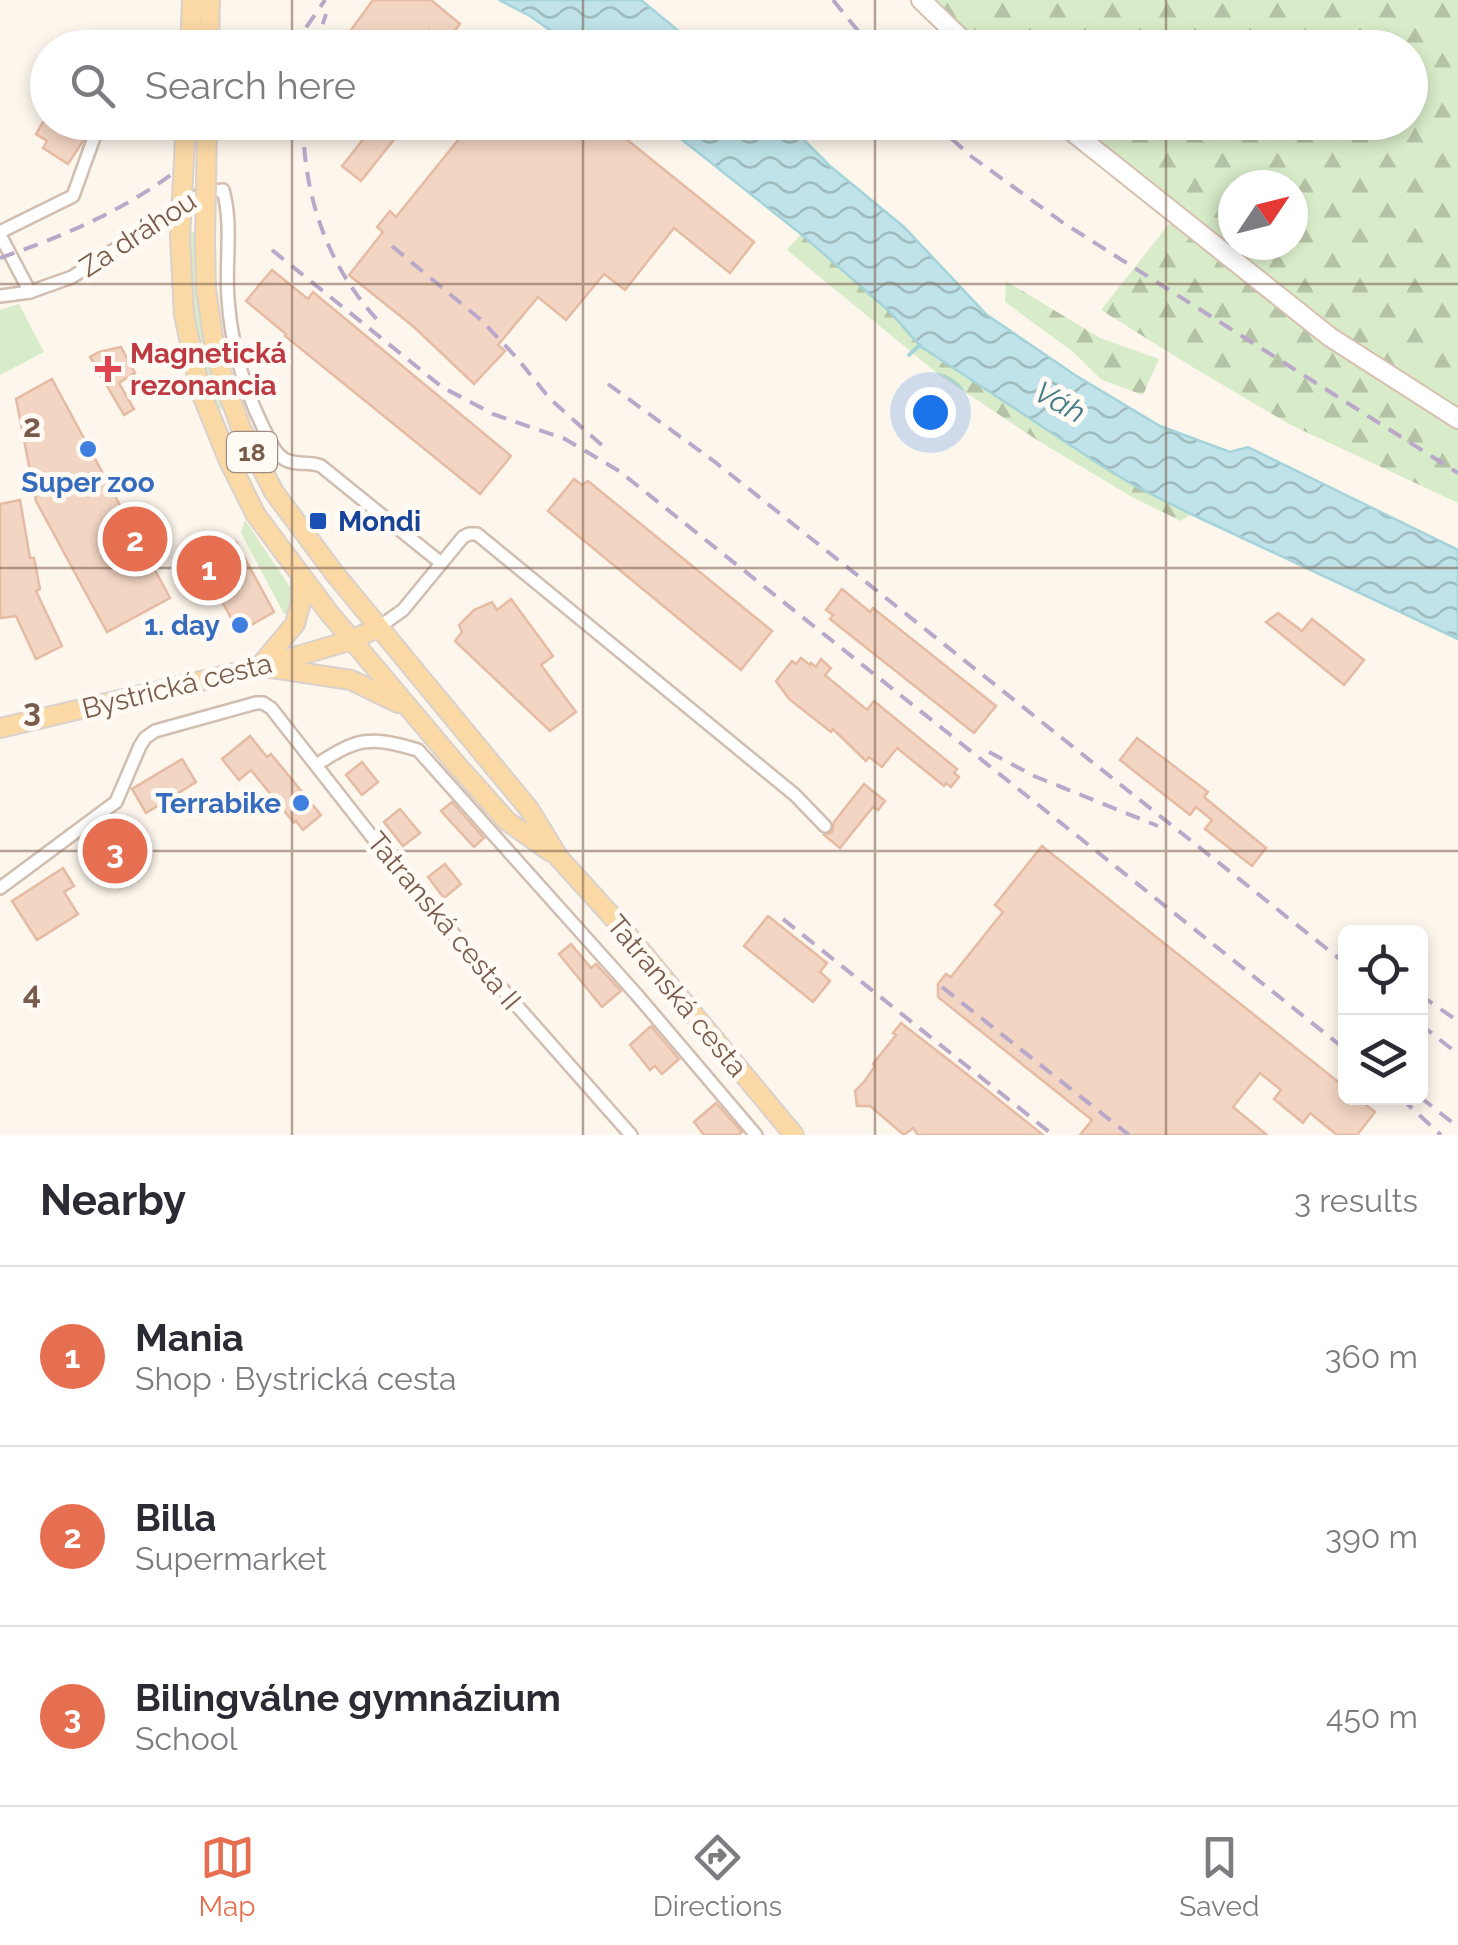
<!DOCTYPE html>
<meta charset="utf-8">
<style>
:root{--surface:#fff;--page:#f7f7f7;--text:#2b2b33;--muted:#7c7c81;--line:#e1e1e2;--accent:#e76f51}
body{margin:0;font-family:Raleway,sans-serif;background:var(--page);color:var(--text)}
.controls{position:absolute;right:30px;bottom:30px;display:grid;overflow:hidden;border-radius:15px;box-shadow:0 5px 15px #0003}
.controls button{width:90px;height:90px;display:grid;place-items:center;padding:0;border:0;border-bottom:2px solid var(--line);background:var(--surface);color:var(--text);font:50px sans-serif}
.compass{position:absolute;left:1218px;top:170px;width:90px;height:90px;border-radius:50%;background:var(--surface);box-shadow:0 5px 15px #0003;rotate:55deg}
.you{position:absolute;left:930px;top:412px;width:35px;height:35px;margin:-25px;border:8px solid #fff;border-radius:50%;background:#1a73e8;box-shadow:0 0 0 15px #1a73e833}
.badge{display:grid;place-items:center;width:65px;height:65px;border-radius:50%;background:var(--accent);color:#fff;font-size:32px;font-weight:700}
.pin{position:absolute;translate:-50% -50%;border:5px solid #fff;box-shadow:0 2px 10px #0006}
.list{margin:0;padding:0;list-style:none}
h2{display:flex;justify-content:space-between;align-items:center;height:130px;margin:0;padding:0 40px;font-size:42px}
h2 small{font-size:32px;font-weight:400;color:var(--muted)}
.list li{display:grid;grid-template-columns:65px 1fr auto;gap:30px;align-items:center;box-sizing:border-box;height:180px;padding:0 40px;border-top:2px solid var(--line)}
.list b{display:block;font-size:38px;white-space:nowrap}
.list p{margin:0;font-size:32px;white-space:nowrap;color:var(--muted)}
.list em{font-size:32px;font-style:normal;color:var(--muted)}
.icon{flex:none;width:55px;height:55px;fill:none;stroke:currentColor;stroke-width:2;stroke-linecap:round;stroke-linejoin:round}
.map{position:relative;flex:none;width:1458px;height:1135px;overflow:hidden}
.search{position:absolute;background:var(--surface);box-shadow:0 5px 15px #0003;left:30px;right:30px;top:30px;height:110px;display:flex;align-items:center;gap:25px;box-sizing:border-box;padding:0 35px;border-radius:55px;color:var(--muted);font-size:38px}
.sheet{height:670px;background:var(--surface)}
nav{display:flex;justify-content:space-around;align-items:center;box-sizing:border-box;height:140px;border-top:2px solid var(--line);background:var(--surface);font-size:28px;color:var(--muted)}
nav a{display:grid;justify-items:center;gap:5px}
nav .on{color:var(--accent)}
.map>svg:first-child{display:block}
</style>
<div class="map">
<svg width="1458" height="1135" viewBox="0 0 1458 1135">
<defs>
<pattern id="forest-firs" width="22" height="20" patternUnits="userSpaceOnUse" patternTransform="scale(2.5)"><rect width="22" height="20" fill="#d8ecc9"/><path d="M5 1l3.5 6h-7zM16 11l3.5 6h-7z" fill="#b4c2a5"/></pattern>
<pattern id="water-waves" width="16" height="10" patternUnits="userSpaceOnUse" patternTransform="scale(2.5)"><rect width="16" height="10" fill="#bfe3e8"/><path d="M0 5q4-4 8 0t8 0" fill="none" stroke="#a0bbbe"/></pattern>
</defs>
<rect width="100%" height="100%" fill="#fdf6ec"/>
<g fill="#d8ecc9">
<path d="M188,232h7l6,80 22,98 -6,-3 -11,-28 -14,-65z"/>
<path d="M19,304l25,48 -44,23v-65z"/>
<path d="M245,520l45,67 4,8 -2,21 -8,-2 -43,-81z"/>
</g>
<g fill="url(#forest-firs)" fill-rule="evenodd">
<path d="M934,0h524v503l-169,-79 -95,-56 -93,-58 75,-95 -113,-92 347,-1v-74l-435,-1 -16,-15zM1233,185h60v60h-60z"/>
<path d="M801,234l89,78 30,34 215,140 56,28 -10,7 -49,-24 -92,-55 -102,-68 -151,-124z"/>
<path d="M1006,281l94,57 59,21 -16,36 -41,-15 -29,-28 -68,-50z"/>
</g>
<g fill="url(#water-waves)" stroke="#a5d3da" stroke-width="2.5">
<path d="M499,0h142l57,47h-124l-44,-31z"/>
<path d="M661,123h126l43,43 74,61 83,88 88,60 85,51 70,26 18,-5 210,103v89l-267,-125 -56,-28 -36,-22 -179,-118 -30,-34 -89,-78z"/>
</g>
<g fill="none" stroke-linecap="round" stroke-linejoin="round">
<path stroke="#a5d3da" stroke-width="4" d="M909,355l11,-10"/>
</g>
<g fill="#f3d5c3" stroke="#e6bba3" stroke-width="2.5">
<path d="M373,0h58l29,24 -15,19 -16,-13 -6,18h-60l-15,-14z"/>
<path d="M43,122h32l12,8 -4,11 -15,23 -25,-16 4,-7 -11,-7z"/>
<path d="M377,122h31l-47,59 -19,-15z"/>
<path d="M450,122h108l10,8 6,-8h31l149,120 -24,31 -56,-45 -49,62 -21,-16 -38,46 -28,-23 -40,48 7,6 -31,33 -60,-57 -65,-52 34,-43 -6,-5 13,-16 6,6 67,-83z"/>
<path d="M272,270l36,29 5,-7 198,164 -31,38 -195,-158 1,-2 -40,-33z"/>
<path d="M121,347l14,26 -16,10 15,26 -10,6 -34,-58 9,-5z"/>
<path d="M52,379l118,219 -63,34 -71,-131 -20,-102z"/>
<path d="M574,479l8,6 6,-4 184,150 -31,39 -193,-159z"/>
<path d="M20,500l10,58h4l6,31 -4,2 26,55 -26,13 -20,-43 -15,2 -1,-6v-108z"/>
<path d="M236,542l38,70 -35,20 -39,-70z"/>
<path d="M842,589l28,23 3,-4 123,98 -22,27 -144,-114 3,-4 -7,-5z"/>
<path d="M511,599l42,57 -12,9 35,47 -26,19 -95,-90 7,-9 -3,-7 15,-15 18,-8 5,8z"/>
<path d="M1278,613l24,18 10,-12 52,41 -20,25 -78,-63z"/>
<path d="M801,658l9,7 1,-2 5,4 5,-8 10,9 -6,7 42,35 7,-9 83,68 -3,4 5,4 -8,10 -5,-4 -2,3 -47,-38 -15,19 -13,-10 -3,4 -33,-32 -2,3 -42,-33 -13,-18 16,-20 4,3z"/>
<path d="M250,736l17,21 4,-3 50,61 -18,15 -7,-9 -2,2 -43,-53 -12,10 -17,-21z"/>
<path d="M1137,738l71,54 -4,5 62,51 -14,18 -47,-37 7,-9 -16,-13 -6,8 -70,-55z"/>
<path d="M182,759l14,23 -50,31 -14,-24z"/>
<path d="M362,762l16,20 -16,13 -16,-20z"/>
<path d="M864,784l21,17 -7,9 -5,-3 -33,41 -16,-13 8,-3 2,-10z"/>
<path d="M452,802l32,36 -10,9 -33,-36z"/>
<path d="M400,809l20,24 -17,13 -19,-24z"/>
<path d="M120,817l14,23 -40,25 -14,-24z"/>
<path d="M1042,846l304,242v10h11l18,14 -18,23h-20l-27,-22 -7,10 -29,-24 7,-9 -21,-17 -27,34 34,28h-187l12,-15 -154,-123v-13l8,-10 5,3 52,-65 -8,-7z"/>
<path d="M445,864l16,20 -17,14 -16,-21z"/>
<path d="M63,868l11,18 -10,6 14,22 -41,26 -25,-39z"/>
<path d="M768,916l59,47 -7,9 10,9 -17,21 -69,-56z"/>
<path d="M571,944l20,24 5,-4 25,27 -19,16 -43,-53z"/>
<path d="M901,1023l62,48 80,64h-125l-5,-7 -9,7 -34,-29h-13l-2,-15 9,-9 11,-16 -2,-2 23,-29 -3,-2z"/>
<path d="M651,1026l28,33 -17,15 -7,-8 -5,4 -20,-25z"/>
<path d="M716,1103l26,29 -4,3h-34l-10,-13z"/>
</g>
<g fill="none" stroke-linecap="round" stroke-linejoin="round">
<defs>
<g id="street">
<path d="M0,232l73,-36 23,-64"/>
<path d="M0,235l30,57"/>
<path d="M0,296l30,-4 42,-15 132,-85 19,-2c10,36 2,72 5,109 3,44 16,89 35,128 6,11 10,25 21,32 11,7 25,2 37,7l120,97"/>
<path d="M379,627l24,-17 60,-73 6,-3h8l318,261 30,31"/>
<path d="M316,765c43,-28 53,-29 102,-15l219,245 119,140"/>
<path d="M0,888l116,-86 24,-56 5,-8 10,-7 101,-28h7l8,5 135,172 225,255"/>
</g>
<g id="secondary">
<path d="M921,0l50,48"/>
<path d="M1060,122l270,215 128,82"/>
</g>
<g id="primary">
<path d="M190,48l2,-48"/>
<path d="M209,48l1,-48"/>
<path d="M180,238l4,77 16,75 29,71 27,54 74,99 127,151 50,56 44,31"/>
<path d="M205,241l1,48 9,61 7,25 19,53 33,64 61,82 194,235 30,49 58,64 177,213"/>
<path d="M260,666l35,-42 6,-22v-25"/>
<path d="M265,667l86,13 47,23"/>
<path d="M0,728l260,-61 92,-27 27,-13"/>
</g>
</defs>
<use href="#street" stroke="#d1beb0" stroke-width="16"/>
<use href="#secondary" stroke="#d6c0b0" stroke-width="22"/>
<use href="#primary" stroke="#dad1cd" stroke-width="22"/>
<use href="#street" stroke="#fff" stroke-width="11"/>
<use href="#secondary" stroke="#fff" stroke-width="18"/>
<use href="#primary" stroke="#fbd9a5" stroke-width="18"/>
<g stroke="#b9a8c9" stroke-width="4" stroke-dasharray="15 10" stroke-linecap="butt">
<path d="M833,0l39,48"/>
<path d="M292,48l33,-48"/>
<path d="M315,48l11,-34"/>
<path d="M303,122c1,78 26,148 80,204"/>
<path d="M933,122l39,35 90,65 396,251"/>
<path d="M392,246l89,74 36,38 33,41 55,49"/>
<path d="M272,250l170,137 51,27 72,25 54,32 727,579"/>
<path d="M0,258c92,-32 162,-65 232,-136"/>
<path d="M608,384l107,78 631,502"/>
<path d="M989,752l45,24 124,50"/>
<path d="M783,919l270,216"/>
<path d="M942,987l187,148"/>
<path d="M1420,995l38,26"/>
<path d="M1420,1024l38,30"/>
<path d="M1420,1097l38,30"/>
<path d="M1401,1098l40,37"/>
</g>
<defs>
<g id="primary-bridge">
<path d="M180,238l5,-98"/>
<path d="M205,241l2,-117"/>
</g>
</defs>
<use href="#primary-bridge" stroke="#dad1cd" stroke-width="22" stroke-linecap="butt"/>
<use href="#primary-bridge" stroke="#fbd9a5" stroke-width="18"/>
</g>
<path fill="none" stroke="#7a5c4d" stroke-width="2.5" stroke-opacity="0.55" d="M292,0v48M583,0v48M875,0v48M1166,0v48M292,122v1013M583,122v1013M875,122v1013M1166,122v1013M0,284h1458M0,568h1458M0,851h1458"/>
<path fill="#e0444e" stroke="#fffaf3" stroke-width="4" d="M103 354h10v10h10v10h-10v10h-10v-10h-10v-10h10z"/>
<g fill="#3f7fe0" stroke="#fffaf3" stroke-width="4">
<circle cx="88" cy="449" r="10"/>
<circle cx="240" cy="625" r="10"/>
<circle cx="301" cy="803" r="10"/>
</g>
<rect fill="#1a4fb4" stroke="#fffaf3" stroke-width="4" x="308" y="511" width="20" height="20" rx="5"/>
<g text-anchor="middle" dominant-baseline="central" stroke-width="10" stroke-linejoin="round" paint-order="stroke">
<rect fill="#fffaf3" stroke="#a28b7f" stroke-width="2.5" x="227" y="432" width="50" height="40" rx="8"/>
<g font-size="25" font-weight="bold" fill="#7a5c4d">
<text x="252" y="452">18</text>
</g>
<g font-size="28" fill="#7a5c4d" stroke="#fffaf3">
<text transform="translate(138 234) rotate(-33)">Za dráhou</text>
<text transform="translate(177 686) rotate(-14)">Bystrická cesta</text>
<text transform="translate(444 921) rotate(50)">Tatranská cesta II</text>
<text transform="translate(677 996) rotate(50)">Tatranská cesta</text>
</g>
<g font-size="28" font-weight="bold" fill="#be3a42" stroke="#fffaf3" text-anchor="start">
<text x="130" y="353">Magnetická<tspan x="130" dy="32">rezonancia</tspan></text>
</g>
<g font-size="28" font-weight="bold" fill="#366cbe" stroke="#fffaf3" text-anchor="end">
<text x="88" y="482" text-anchor="middle">Super zoo</text>
<text x="220" y="625">1. day</text>
<text x="281" y="803">Terrabike</text>
</g>
<g font-size="28" font-weight="bold" fill="#164399" stroke="#fffaf3" text-anchor="start">
<text x="338" y="521">Mondi</text>
</g>
<g font-size="30" font-style="italic" fill="#437c86" stroke="#fffaf3">
<text transform="translate(1060 402) rotate(29)">Váh</text>
</g>
</g>
<g font-size="32" text-anchor="middle" font-weight="bold" fill="#7a5c4d" stroke="#fffaf3" stroke-width="10" stroke-linejoin="round" paint-order="stroke">
<text x="32" y="437">2</text>
<text x="32" y="721">3</text>
<text x="32" y="1004">4</text>
</g>
</svg>
<div class="controls">
<button><svg class="icon" aria-label="locate" viewBox="0 0 24 24"><circle cx="12" cy="12" r="6"/><path d="M12 2v4M12 18v4M2 12h4M18 12h4"/></svg></button>
<button><svg class="icon" aria-label="layers" viewBox="0 0 24 24"><path d="M12 4l9 5-9 5-9-5zM3 14l9 5 9-5"/></svg></button>
</div>
<svg class="compass" viewBox="-18 -18 36 36"><path d="M0-13l5 13h-10z" fill="#e53935"/><path d="M0 13l5-13h-10z" fill="#7c7c81"/></svg>
<div class="you"></div>
<div class="pin badge" style="left:209px;top:568px">1</div>
<div class="pin badge" style="left:135px;top:539px">2</div>
<div class="pin badge" style="left:115px;top:851px">3</div>
<div class="search"><svg class="icon" aria-label="search" viewBox="0 0 24 24"><circle cx="10" cy="10" r="6"/><path d="M15 15l6 6"/></svg>Search here</div>
</div>
<section class="sheet">
<h2>Nearby<small>3 results</small></h2>
<ul class="list">
<li><span class="badge">1</span><div><b>Mania</b><p>Shop · Bystrická cesta</p></div><em>360 m</em></li>
<li><span class="badge">2</span><div><b>Billa</b><p>Supermarket</p></div><em>390 m</em></li>
<li><span class="badge">3</span><div><b>Bilingválne gymnázium</b><p>School</p></div><em>450 m</em></li>
</ul>
</section>
<nav>
<a class="on"><svg class="icon" aria-label="map" viewBox="0 0 24 24"><path d="M3 6l6-2 6 2 6-2v14l-6 2-6-2-6 2zM9 4v14M15 6v14"/></svg>Map</a>
<a><svg class="icon" aria-label="directions" viewBox="0 0 24 24"><path d="M12 3l9 9-9 9-9-9zM9 14v-3h6M13 9l2 2-2 2"/></svg>Directions</a>
<a><svg class="icon" aria-label="saved" viewBox="0 0 24 24"><path d="M7 4h10v16l-5-4-5 4z"/></svg>Saved</a>
</nav>
